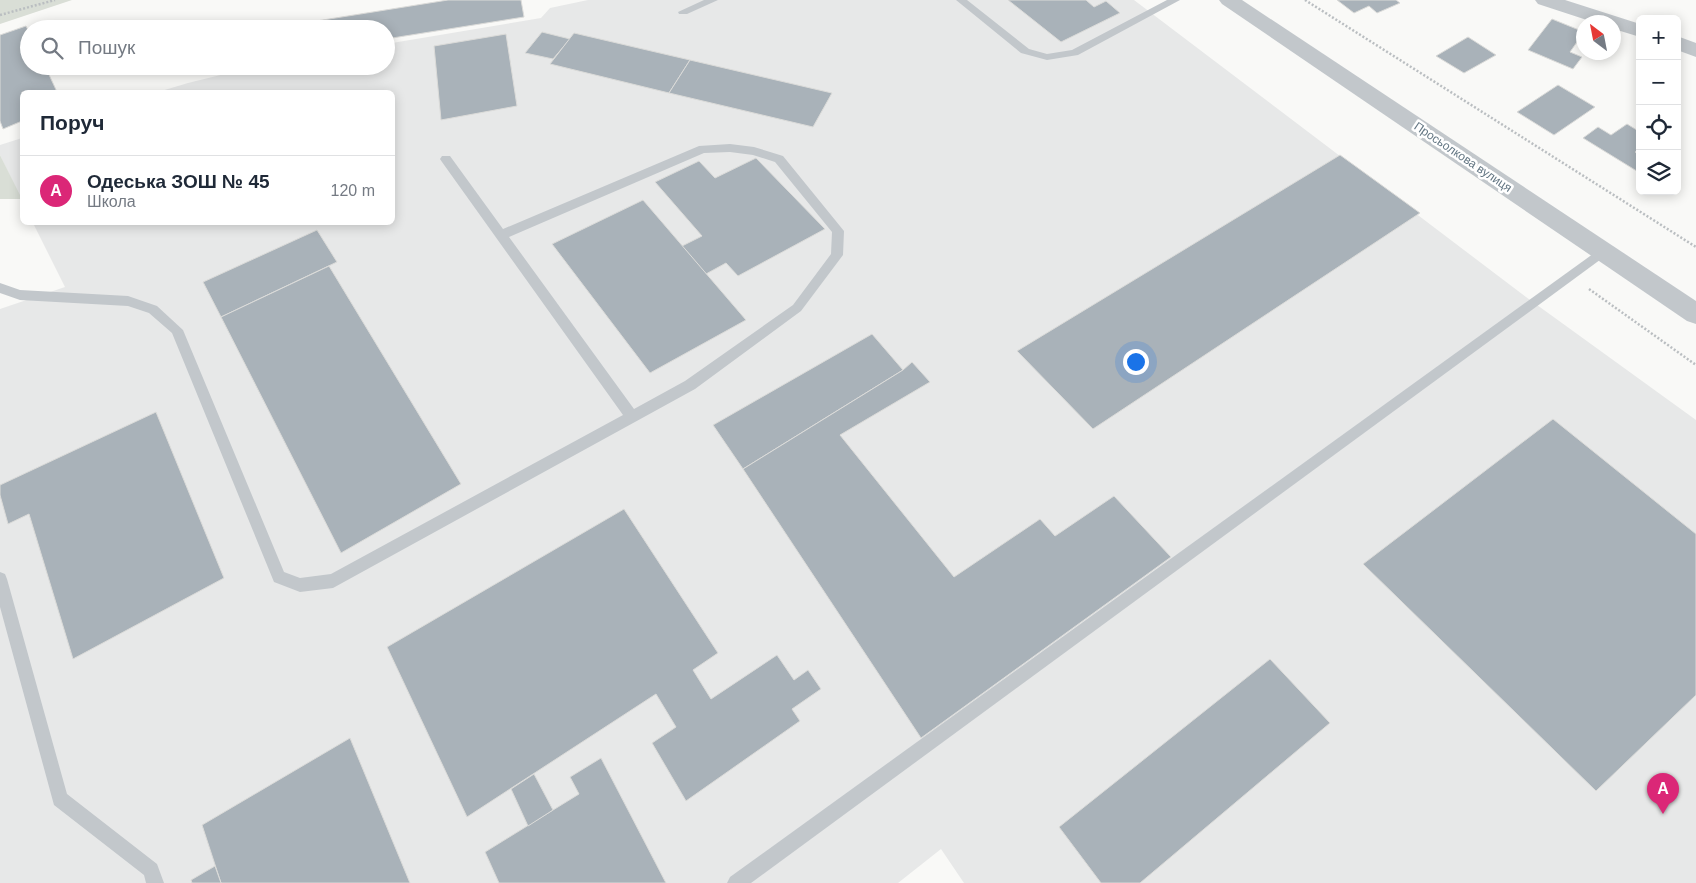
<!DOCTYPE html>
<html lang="uk">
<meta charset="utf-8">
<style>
:root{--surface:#fff;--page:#f6f6f7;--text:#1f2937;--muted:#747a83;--line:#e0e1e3;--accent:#db2777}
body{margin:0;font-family:Arial,sans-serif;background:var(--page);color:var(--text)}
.controls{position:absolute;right:15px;top:15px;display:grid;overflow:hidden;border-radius:8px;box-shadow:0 2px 12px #0003}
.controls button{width:45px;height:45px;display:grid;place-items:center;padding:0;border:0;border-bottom:1px solid var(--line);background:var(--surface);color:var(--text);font:25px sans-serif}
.compass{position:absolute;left:1576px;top:15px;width:45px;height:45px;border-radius:50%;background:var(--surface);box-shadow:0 2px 12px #0003;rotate:328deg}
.you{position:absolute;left:1135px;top:361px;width:18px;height:18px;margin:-12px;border:4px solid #fff;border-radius:50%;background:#1a73e8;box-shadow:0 0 0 8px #1a73e833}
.badge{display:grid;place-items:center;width:32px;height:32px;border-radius:50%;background:var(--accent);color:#fff;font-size:16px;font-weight:700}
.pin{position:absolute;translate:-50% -41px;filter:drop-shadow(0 1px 2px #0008)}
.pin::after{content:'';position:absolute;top:26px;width:18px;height:15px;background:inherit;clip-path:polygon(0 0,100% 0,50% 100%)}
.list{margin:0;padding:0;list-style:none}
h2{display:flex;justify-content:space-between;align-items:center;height:65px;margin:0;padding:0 20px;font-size:21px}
h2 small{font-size:16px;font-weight:400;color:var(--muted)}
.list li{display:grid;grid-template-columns:32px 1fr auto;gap:15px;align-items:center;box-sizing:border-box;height:70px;padding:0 20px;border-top:1px solid var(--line)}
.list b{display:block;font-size:19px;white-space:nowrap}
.list p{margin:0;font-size:16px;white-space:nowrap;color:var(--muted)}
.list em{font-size:16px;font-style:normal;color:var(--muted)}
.icon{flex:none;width:28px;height:28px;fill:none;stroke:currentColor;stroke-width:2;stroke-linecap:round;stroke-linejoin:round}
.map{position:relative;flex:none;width:1696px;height:883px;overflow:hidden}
.search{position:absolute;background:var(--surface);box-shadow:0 2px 12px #0003;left:20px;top:20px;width:375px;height:55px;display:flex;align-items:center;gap:12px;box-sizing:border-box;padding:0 18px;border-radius:28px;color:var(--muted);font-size:19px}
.panel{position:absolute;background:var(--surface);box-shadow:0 2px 12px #0003;left:20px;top:90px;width:375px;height:135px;border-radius:8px}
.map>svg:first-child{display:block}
</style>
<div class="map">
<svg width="1696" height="883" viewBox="0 0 1696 883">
<rect width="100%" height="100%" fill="#f9f9f7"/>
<g fill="#e7e8e8">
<path d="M588,0h546l392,297 170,123v463h-732l-23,-34 -43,34h-898v-574l65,-22 -32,-64 359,-1v-130h-234l30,-9 69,-17h129v-22l155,-26 9,-10z"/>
<path d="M22,138v63l-22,-46v-10z"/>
</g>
<g fill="#d9ded6">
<path d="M0,0h72l-72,24z"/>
<path d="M0,155l22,44h-22z"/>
</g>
<g fill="#a9b2b9" stroke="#dbdbd9">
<path d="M448,0h73l3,17 -138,22v-10h-82v-6z"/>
<path d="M1008,0h78l8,7 12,-6 14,12 -59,29z"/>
<path d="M1337,0h59l4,3 -23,10 -8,-7 -15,7z"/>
<path d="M1552,19l32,13 -14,20 12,5 -9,12 -45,-19z"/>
<path d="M26,26l3,6v34h16l12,26h-35v29l-19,8 -3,-8v-86z"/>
<path d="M542,32l28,7 -17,20 -28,-6z"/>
<path d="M574,33l116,27 -21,33 -119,-29z"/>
<path d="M506,34l11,72 -76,14 -7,-74z"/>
<path d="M1468,37l28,18 -32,18 -28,-17z"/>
<path d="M690,60l142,33 -19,34 -144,-34z"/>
<path d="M1558,85l37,22 -41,28 -37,-23z"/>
<path d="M1627,124l13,8v17l-5,3 5,3v18l-57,-35 15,-11 13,8z"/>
<path d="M1340,155l80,58 -327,216 -76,-78z"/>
<path d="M756,158l69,71 -87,47 -12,-13 -20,11 -24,-28 20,-10 -47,-54 44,-21 16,17z"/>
<path d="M643,200l103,120 -96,53 -98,-129z"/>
<path d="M317,230l20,32 -116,55 -18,-35z"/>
<path d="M329,266l132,218 -120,69 -120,-236z"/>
<path d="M872,334l31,36 -160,99 -30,-44z"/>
<path d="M912,362l18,20 -90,53 114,142 86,-58 15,17 59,-40 57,61 -250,181 -178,-269 160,-99z"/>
<path d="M156,412l68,166 -151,81 -44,-145 -21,10 -8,-29v-10z"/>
<path d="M1553,419l143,115v161l-100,96 -233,-227z"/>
<path d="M624,509l94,144 -25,17 18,29 66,-44 17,25 14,-10 13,19 -29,20 8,12 -114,80 -34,-58 24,-16 -20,-33 -189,123 -80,-170z"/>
<path d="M1270,659l60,64 -190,160h-39l-42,-56z"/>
<path d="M350,738l60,145h-189l-19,-58z"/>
<path d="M601,758l65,125h-167l-14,-31 94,-58 -9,-17z"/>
<path d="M534,774l19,36 -25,16 -17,-37z"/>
<path d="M215,866l6,17h-29l-1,-3z"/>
</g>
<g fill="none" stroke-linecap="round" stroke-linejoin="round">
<g stroke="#babec1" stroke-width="2.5" stroke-dasharray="2 2" stroke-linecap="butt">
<path d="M1305,0l391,247"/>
<path d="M0,15l55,-15"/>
<path d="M1589,289l107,76"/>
</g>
<g fill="#c2c7cb" fill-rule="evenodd">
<path d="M704,0h14l-31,14h-8l-1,-2z"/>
<path d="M956,0h11l62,49 18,5 25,-4 95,-50h13l-102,55 -31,5 -26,-7z"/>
<path d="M730,144l24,3 29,9 61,75 -1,24 -42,56 -106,78 -362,199 -33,4 -26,-10 -102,-249 -23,-20 -21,-7 -108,-6 -20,-7v-10l20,7 108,6 29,10 26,24 101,242 16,6 31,-4 292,-159 -181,-253 -2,-3 2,-3h8l53,73 196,-83zM730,152l23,3 22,7 57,70 -1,22 -38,51 -108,76 -51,28 -125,-172 195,-84z"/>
<path d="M1604,246l4,2 2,3 -2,3 -857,629h-24l3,-6z"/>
<path d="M0,572l5,2 2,5 60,215 90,70 7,19h-18l-2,-8 -90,-70 -54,-198z"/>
</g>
<g fill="#c2c7cb" fill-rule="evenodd">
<path d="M1535,0h30l75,24v13l-26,-8v-7h-21l-55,-18z"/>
<path d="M1677,36l19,7v14l-19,-7z"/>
</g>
<path fill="#c2c7cb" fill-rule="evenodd" d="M1219,0h23l454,301v23l-9,-3 -465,-317z"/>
</g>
<g text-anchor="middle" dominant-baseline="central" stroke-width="5" stroke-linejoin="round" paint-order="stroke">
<g font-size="12" fill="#637683" stroke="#fff">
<text transform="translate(1463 157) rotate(34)">Просьолкова вулиця</text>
</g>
</g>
</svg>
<div class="controls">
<button>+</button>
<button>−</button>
<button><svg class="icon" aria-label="locate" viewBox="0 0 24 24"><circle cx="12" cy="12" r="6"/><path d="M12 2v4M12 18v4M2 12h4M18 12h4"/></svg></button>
<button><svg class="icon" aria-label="layers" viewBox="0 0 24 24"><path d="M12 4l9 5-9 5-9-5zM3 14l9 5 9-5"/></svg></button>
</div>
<svg class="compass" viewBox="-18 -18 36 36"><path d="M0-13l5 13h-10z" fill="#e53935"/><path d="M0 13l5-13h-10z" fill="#747a83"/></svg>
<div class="you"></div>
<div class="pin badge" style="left:1663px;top:814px">A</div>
<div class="search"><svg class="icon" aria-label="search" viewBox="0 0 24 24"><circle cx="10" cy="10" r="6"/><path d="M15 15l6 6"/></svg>Пошук</div>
<section class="panel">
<h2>Поруч<small></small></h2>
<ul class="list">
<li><span class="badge">A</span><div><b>Одеська ЗОШ № 45</b><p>Школа</p></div><em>120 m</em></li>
</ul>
</section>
</div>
